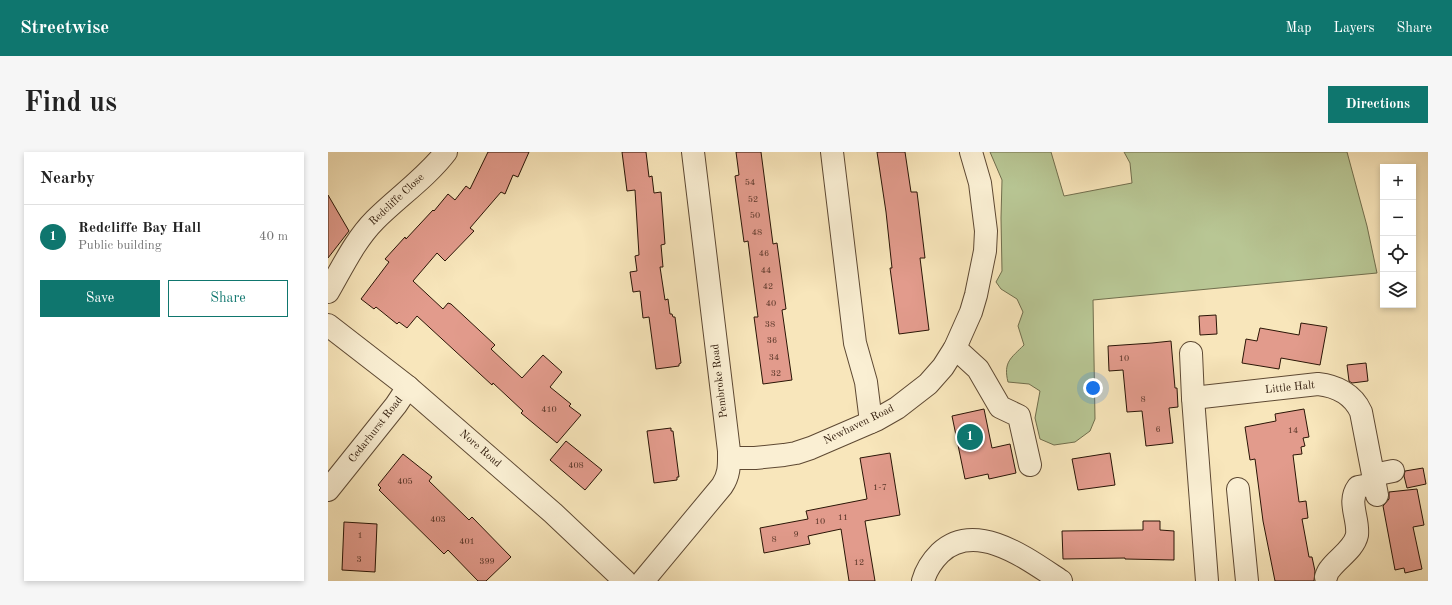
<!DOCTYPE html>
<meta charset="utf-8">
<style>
:root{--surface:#fff;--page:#f6f6f6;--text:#222;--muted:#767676;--line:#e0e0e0;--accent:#0f766e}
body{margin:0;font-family:"Old Standard TT",serif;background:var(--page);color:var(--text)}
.controls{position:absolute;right:12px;top:12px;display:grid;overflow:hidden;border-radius:0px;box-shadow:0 2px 6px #0003}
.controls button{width:36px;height:36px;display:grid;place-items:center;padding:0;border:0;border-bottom:1px solid var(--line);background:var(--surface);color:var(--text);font:20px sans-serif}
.you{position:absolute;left:765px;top:236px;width:14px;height:14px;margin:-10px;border:3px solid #fff;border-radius:50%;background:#1a73e8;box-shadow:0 0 0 6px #1a73e833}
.badge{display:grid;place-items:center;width:26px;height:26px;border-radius:50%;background:var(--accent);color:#fff;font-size:13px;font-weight:700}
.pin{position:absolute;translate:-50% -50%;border:2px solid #fff;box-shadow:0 1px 4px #0006}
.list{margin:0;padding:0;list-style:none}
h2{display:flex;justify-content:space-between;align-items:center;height:52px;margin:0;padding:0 16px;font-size:17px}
h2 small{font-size:13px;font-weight:400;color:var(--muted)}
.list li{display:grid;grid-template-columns:26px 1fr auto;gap:12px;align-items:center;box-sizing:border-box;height:64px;padding:0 16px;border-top:1px solid var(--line)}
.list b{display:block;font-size:15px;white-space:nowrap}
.list p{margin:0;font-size:13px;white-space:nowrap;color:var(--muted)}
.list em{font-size:13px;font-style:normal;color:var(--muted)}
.actions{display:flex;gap:8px;padding:12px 16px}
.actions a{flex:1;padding:9px 0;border:1px solid var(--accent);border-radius:0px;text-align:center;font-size:14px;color:var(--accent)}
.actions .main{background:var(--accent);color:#fff}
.icon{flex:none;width:22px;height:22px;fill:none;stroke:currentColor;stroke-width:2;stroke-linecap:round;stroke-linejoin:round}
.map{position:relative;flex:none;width:1100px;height:429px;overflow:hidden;border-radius:0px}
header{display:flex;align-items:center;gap:24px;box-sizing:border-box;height:56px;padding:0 20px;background:var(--accent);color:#fff}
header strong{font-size:19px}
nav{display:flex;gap:22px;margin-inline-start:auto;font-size:14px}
.intro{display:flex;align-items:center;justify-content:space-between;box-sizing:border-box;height:96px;padding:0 24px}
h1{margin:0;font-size:28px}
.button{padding:10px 18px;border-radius:0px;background:var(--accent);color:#fff;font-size:14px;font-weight:700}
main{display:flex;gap:24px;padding:0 24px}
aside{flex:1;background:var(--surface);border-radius:0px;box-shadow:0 2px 6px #0003}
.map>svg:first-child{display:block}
</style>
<header>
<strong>Streetwise</strong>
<nav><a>Map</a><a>Layers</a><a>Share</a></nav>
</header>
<div class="intro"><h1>Find us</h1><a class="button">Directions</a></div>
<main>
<aside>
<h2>Nearby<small></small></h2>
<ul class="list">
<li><span class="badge">1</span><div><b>Redcliffe Bay Hall</b><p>Public building</p></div><em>40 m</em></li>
</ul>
<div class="actions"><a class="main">Save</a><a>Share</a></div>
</aside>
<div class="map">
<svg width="1100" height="429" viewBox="0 0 1100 429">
<rect width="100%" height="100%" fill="#f8e6bb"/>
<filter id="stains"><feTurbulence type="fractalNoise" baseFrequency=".005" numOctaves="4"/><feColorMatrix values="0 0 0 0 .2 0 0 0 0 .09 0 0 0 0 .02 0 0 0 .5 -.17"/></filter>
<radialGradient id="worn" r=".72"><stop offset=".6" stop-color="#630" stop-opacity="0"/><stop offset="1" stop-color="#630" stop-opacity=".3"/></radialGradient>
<path fill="#b8c694" stroke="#716e4d" d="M662,0h61l13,44 68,-13 -2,-20 -6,-11h223l20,74 10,47 -284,27 2,119 -5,12 -15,11 -21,3 -14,-6 -5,-21 5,-27 -11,-7 -21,-2c-5,-20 3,-24 16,-37l-6,-19 5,-14 -6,-13 -16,-10 -5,-7 6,-11 -1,-53 1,-38z"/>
<g fill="#e29b8c" stroke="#2a1506">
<path d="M160,0h41l-11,25 -5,-2 -8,19 -4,-2 -31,36 4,3 -29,30 -8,-8 -24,28 30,28 5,-6 3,1 44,41 -4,4 31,29 21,-23 19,17 -12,15 21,17 -2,2 12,9 -24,28 -36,-30 2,-2 -30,-28 -1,2 -75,-69 -10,12 -8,-6 -2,2 -21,-17 -2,2 -13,-10 28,-37 -4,-3 20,-22 1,2 27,-29 1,1 14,-17 7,6 11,-14 4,3z"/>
<path d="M294,0h24l3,25 3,-1 2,17 7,-1 4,52 -4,1 2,22h-3l5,33 3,-1 2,15h2l1,3h2l6,46 -2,1v2l-23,3 -7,-52 -6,1 -3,-27 -7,1 -3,-20 7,-1 -2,-15 4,-1 -4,-65 -8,1z"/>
<path d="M408,0h25l12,92 4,-1 9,66 -4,1 10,70 -29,4 -9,-67h4l-5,-37 -5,-39 -4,1 -9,-66 4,-1z"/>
<path d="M549,0h28l6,40h6l8,66h-5l9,72 -30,4 -9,-66h2l-6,-56z"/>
<path d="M0,43l21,36 -21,27z"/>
<path d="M888,163l1,19 -17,1 -1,-19z"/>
<path d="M973,171l26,4 -7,38 -39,-7 -2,11 -37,-6 4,-24 11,2 3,-13 39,7z"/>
<path d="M843,189l4,47h2l1,19 -9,1 4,35 -27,3 -4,-35 -15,1 -4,-42 -14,1 -1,-25 44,-3z"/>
<path d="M1038,211l2,18 -16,2 -3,-2 -2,-16z"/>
<path d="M656,257l8,39 18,-4 6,29 -27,6 -1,-5 -23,5 -13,-63z"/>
<path d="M976,257l5,28 -6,1 2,8 -4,1 1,7 -9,1 6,47 7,-1 2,17 -6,1 7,38h3l3,14 -1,10h-39l-12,-60 -8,-62 -5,1 -5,-33 31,-6 -1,-7z"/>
<path d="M343,276v3h2l6,46h-2v3l-23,3 -7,-52z"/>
<path d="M238,289l36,29 -17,20 -35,-30z"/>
<path d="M562,301l10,62 -35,6 10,60h-26l-8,-52 -33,7 2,8 -46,9 -4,-25 48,-9 -2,-8 61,-12 -7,-41z"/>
<path d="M782,301l5,32 -37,5 -6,-31z"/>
<path d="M75,302l29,23 -3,4 40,39 3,-3 39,40 -25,24h-8l-30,-31 -4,4 -65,-64 2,-2 -3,-3z"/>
<path d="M1095,316l3,16 -19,4 -3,-12 1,-5z"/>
<path d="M1089,337l7,36 -11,2 9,42 -17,4 -1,-5 -9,2 -12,-64 6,-7v-7z"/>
<path d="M815,369h17v9l14,1v29l-49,-1v-1l-62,1 -1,-28 81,-1z"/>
<path d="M16,370l33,2 -2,48 -33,-2z"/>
</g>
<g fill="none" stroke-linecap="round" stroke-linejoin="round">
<defs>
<g id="minor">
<path d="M504,0l23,191 11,39 5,40"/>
<path d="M0,140c14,-24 27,-52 47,-72 23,-23 51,-42 71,-68"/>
<path d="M0,173l80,62 145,126 72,68"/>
<path d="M627,196l23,21 22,38 19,9 11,49"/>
<path d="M863,201l2,45 14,183"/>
<path d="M865,246l125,-14c18,2 35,10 43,28l16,83"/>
<path d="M401,306h26l29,-3 12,-2 15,-5 65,-28 21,-12 31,-24 15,-17 12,-19 16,-36 5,-17 9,-44 1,-20 -6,-48 -9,-31"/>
<path d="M1045,323l20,-4"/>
<path d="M910,337l9,92"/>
<path d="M0,338l68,-85 12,-18"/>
<path d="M998,425c1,-3 2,-6 4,-8 8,-11 24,-20 27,-34 2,-17 -10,-33 1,-48l17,-3"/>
<path d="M315,429l79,-95c8,-12 7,-22 7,-35l-36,-299"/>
<path d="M595,429c3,-11 9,-20 17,-28 36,-34 89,7 121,28"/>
</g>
</defs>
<use href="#minor" stroke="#5e4933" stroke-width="24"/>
<use href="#minor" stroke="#faefd3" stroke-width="22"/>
</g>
<g text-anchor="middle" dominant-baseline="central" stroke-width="4" stroke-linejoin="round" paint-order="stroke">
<g font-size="9" fill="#583628">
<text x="422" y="30">54</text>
<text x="425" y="47">52</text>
<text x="427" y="63">50</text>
<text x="429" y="80">48</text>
<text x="436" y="101">46</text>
<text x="438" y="118">44</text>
<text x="440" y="134">42</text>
<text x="443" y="151">40</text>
<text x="442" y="172">38</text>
<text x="444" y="188">36</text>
<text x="446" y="205">34</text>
<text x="796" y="206">10</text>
<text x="448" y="221">32</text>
<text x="815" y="247">8</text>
<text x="221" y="257">410</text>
<text x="830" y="277">6</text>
<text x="965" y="278">14</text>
<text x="248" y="313">408</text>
<text x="77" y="329">405</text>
<text x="552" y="335">1-7</text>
<text x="515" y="365">11</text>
<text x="110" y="367">403</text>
<text x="492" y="369">10</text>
<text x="468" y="382">9</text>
<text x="32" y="383">1</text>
<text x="446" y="387">8</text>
<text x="139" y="389">401</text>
<text x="31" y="407">3</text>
<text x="159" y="409">399</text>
<text x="531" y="410">12</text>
</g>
<g font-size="11" fill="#2a1506" stroke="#faefd3">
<text transform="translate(69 48) rotate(-43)">Redcliffe Close</text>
<text transform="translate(392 229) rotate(-97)">Pembroke Road</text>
<text transform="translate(962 236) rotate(-6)">Little Halt</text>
<text transform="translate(531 273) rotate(-26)">Newhaven Road</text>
<text transform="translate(48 278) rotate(-52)">Cedarhurst Road</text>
<text transform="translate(152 297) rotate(41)">Nore Road</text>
</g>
</g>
<rect width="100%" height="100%" filter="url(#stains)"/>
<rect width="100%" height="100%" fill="url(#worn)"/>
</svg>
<div class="controls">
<button>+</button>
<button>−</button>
<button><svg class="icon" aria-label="locate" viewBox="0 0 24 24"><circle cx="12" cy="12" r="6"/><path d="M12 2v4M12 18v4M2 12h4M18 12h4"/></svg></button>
<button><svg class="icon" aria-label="layers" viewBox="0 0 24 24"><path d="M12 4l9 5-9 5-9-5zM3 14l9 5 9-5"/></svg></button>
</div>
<div class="you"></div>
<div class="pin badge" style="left:642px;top:285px">1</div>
</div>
</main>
